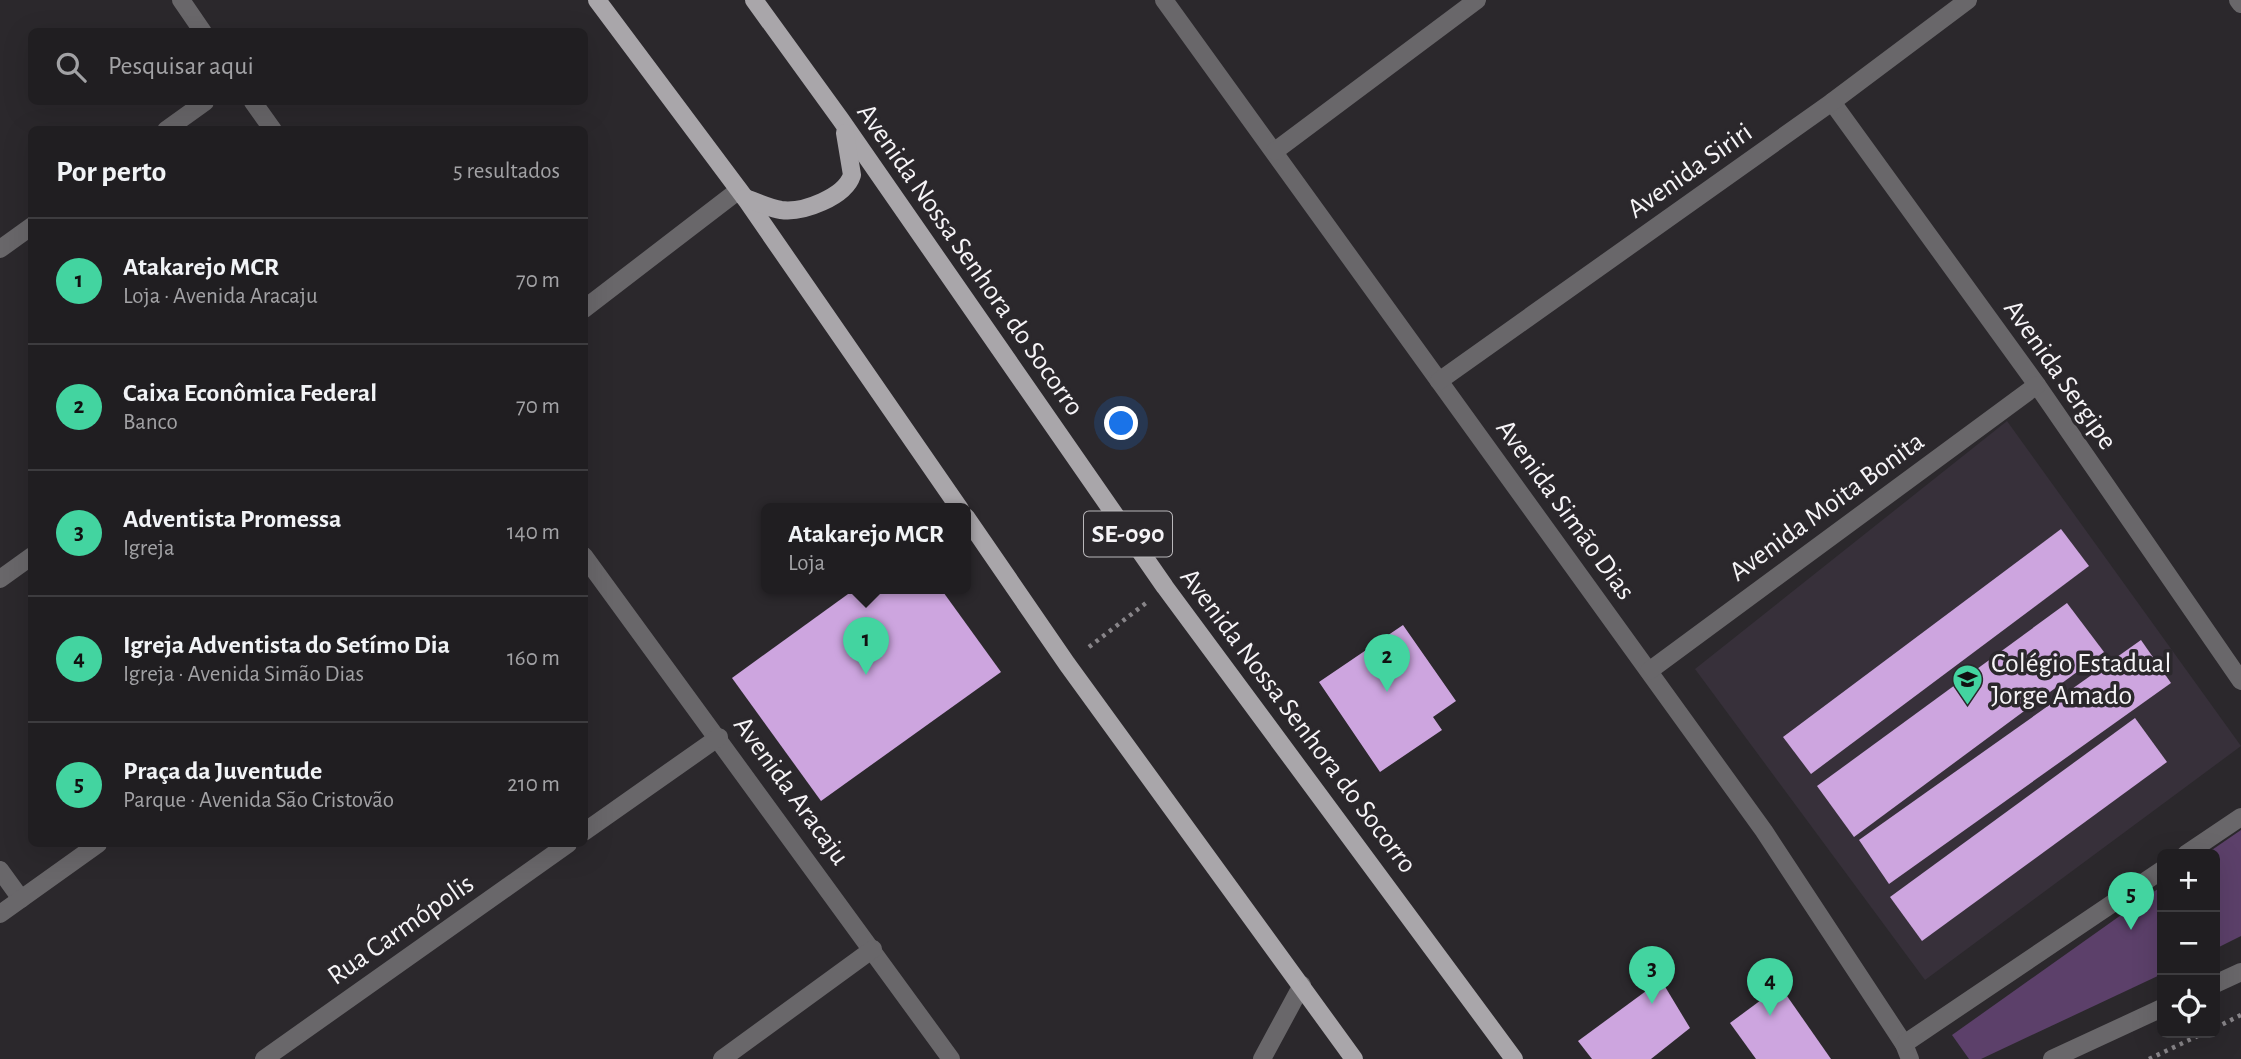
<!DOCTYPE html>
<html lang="pt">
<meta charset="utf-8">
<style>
:root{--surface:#201e21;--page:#28272a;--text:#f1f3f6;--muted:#a2a2a5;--line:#3d3c3f;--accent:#43d4a0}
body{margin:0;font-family:"Alegreya Sans",sans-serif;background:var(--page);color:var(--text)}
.controls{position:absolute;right:21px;bottom:21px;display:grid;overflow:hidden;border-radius:10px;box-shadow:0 7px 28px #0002}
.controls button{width:63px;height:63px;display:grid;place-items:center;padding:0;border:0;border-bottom:2px solid var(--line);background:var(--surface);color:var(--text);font:35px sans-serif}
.you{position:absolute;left:1122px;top:424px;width:24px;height:24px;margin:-18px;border:5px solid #fff;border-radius:50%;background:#1a73e8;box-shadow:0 0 0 10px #1a73e833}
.badge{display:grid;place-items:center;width:46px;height:46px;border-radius:50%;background:var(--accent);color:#111;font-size:23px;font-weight:700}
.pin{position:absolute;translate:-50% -58px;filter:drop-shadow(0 2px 4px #0008)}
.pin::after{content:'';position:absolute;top:37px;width:24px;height:21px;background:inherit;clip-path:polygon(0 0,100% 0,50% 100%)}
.popup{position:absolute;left:761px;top:503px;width:210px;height:91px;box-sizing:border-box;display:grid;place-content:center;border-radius:10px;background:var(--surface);filter:drop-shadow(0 2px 5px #0005);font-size:23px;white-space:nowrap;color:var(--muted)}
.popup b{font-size:26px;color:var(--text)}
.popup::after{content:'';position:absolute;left:50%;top:100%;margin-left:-14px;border:14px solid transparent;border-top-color:var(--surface)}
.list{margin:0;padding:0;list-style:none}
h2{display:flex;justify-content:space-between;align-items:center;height:91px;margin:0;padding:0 28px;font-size:30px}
h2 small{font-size:23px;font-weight:400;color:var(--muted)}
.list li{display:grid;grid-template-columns:46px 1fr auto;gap:21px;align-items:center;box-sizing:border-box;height:126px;padding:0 28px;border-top:2px solid var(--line)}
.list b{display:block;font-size:26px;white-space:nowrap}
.list p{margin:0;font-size:23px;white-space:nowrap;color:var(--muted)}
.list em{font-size:23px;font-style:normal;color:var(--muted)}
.icon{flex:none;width:38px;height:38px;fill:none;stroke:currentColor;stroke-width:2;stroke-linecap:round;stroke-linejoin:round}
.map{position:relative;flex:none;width:2241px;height:1059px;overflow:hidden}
.search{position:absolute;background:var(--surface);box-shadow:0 7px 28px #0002;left:28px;top:28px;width:560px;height:77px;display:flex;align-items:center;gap:18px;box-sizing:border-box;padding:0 24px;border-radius:10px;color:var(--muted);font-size:26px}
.panel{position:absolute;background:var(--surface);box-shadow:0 7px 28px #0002;left:28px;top:126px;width:560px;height:721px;border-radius:10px}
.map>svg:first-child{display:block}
</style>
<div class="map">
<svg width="2241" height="1059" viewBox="0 0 2241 1059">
<rect width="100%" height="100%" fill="#2b282c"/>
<path fill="#37303a" d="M2007,421l234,325 -316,234 -230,-311z"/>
<g fill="#5c406a">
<path d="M2241,830v106l-26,13v-95h-9z"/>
<path d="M2162,886v88l-181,85h-12l-17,-24z"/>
</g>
<g fill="#cda5df">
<path d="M2061,529l28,37 -278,208 -28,-37z"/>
<path d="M855,589h86l60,83 -180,129 -89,-123z"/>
<path d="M2067,603l37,49 -250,185 -37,-51z"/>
<path d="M1403,625l53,76 -23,16 9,13 -62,42 -61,-90z"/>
<path d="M2141,640l30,43 -282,201 -30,-44z"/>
<path d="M2135,718l32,44 -245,179 -32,-44z"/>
<path d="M1661,980l29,48 -39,31h-59l-14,-18z"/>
<path d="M1780,986l51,73h-75l-26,-36z"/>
</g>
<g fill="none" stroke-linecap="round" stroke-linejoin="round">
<g stroke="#888589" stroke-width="4.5" stroke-dasharray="3.5 5" stroke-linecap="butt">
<path d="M1089,647l57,-44"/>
<path d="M2215,1028l26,-13"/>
<path d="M2149,1059l55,-26"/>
</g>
<g stroke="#69676a" stroke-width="18">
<path d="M181,0l22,32"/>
<path d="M1164,0l600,831 140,213 6,15"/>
<path d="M2238,0l3,4"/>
<path d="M253,102l20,28"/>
<path d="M1832,102l205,283 204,296"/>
<path d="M166,130l39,-28"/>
<path d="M1275,151l202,-151"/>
<path d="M0,249l32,-23"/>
<path d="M584,309l155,-119"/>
<path d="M1439,381l393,-279 136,-102"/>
<path d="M584,556l367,503"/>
<path d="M0,579l32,-23"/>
<path d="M1649,671l388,-286"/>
<path d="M584,832l135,-95"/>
<path d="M2186,854l55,-37"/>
<path d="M0,870l21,29"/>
<path d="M0,914l98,-70"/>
<path d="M2215,984l26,-12"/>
<path d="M1904,1044l258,-174"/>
<path d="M264,1059l304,-215"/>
<path d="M722,1059l151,-110"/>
<path d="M1262,1059l40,-74"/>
<path d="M2052,1059l110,-51"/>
</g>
<g stroke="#a9a6aa" stroke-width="18">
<path d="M597,0l148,198 215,311"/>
<path d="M754,0l87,120 324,467 349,472"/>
<path d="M745,198c12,4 24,10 36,12 22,3 64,-13 71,-35l-7,-42"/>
<path d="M966,517l101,147 287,395"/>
</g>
</g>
<defs>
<symbol id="school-pin" viewBox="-11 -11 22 30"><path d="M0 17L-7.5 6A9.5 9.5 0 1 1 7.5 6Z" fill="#43d4a0" stroke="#2b282c"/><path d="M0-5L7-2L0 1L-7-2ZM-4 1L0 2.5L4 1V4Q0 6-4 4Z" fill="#111"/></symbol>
</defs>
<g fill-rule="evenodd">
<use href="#school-pin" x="1950" y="662" width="35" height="47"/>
</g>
<g text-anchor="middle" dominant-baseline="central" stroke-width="7" stroke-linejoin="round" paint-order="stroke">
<rect fill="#2b282c" stroke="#b9b7ba" stroke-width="2" x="1084" y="511.5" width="88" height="45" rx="5"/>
<g font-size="26" font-weight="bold" fill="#f6f4f7">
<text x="1128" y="534">SE-090</text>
</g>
<g font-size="28" fill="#f6f4f7" stroke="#2b282c">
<text transform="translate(1690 171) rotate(-35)">Avenida Siriri</text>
<text transform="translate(970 260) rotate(55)">Avenida Nossa Senhora do Socorro</text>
<text transform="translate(2060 375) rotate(55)">Avenida Sergipe</text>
<text transform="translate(1827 507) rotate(-36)">Avenida Moita Bonita</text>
<text transform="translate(1565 510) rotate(54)">Avenida Simão Dias</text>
<text transform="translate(1298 721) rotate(53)">Avenida Nossa Senhora do Socorro</text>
<text transform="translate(791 791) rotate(54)">Avenida Aracaju</text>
<text transform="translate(401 930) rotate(-35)">Rua Carmópolis</text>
</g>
<g font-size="28" fill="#f6f4f7" stroke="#2b282c" text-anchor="start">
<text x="1991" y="664">Colégio Estadual<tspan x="1991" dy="32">Jorge Amado</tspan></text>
</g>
</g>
</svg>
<div class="controls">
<button>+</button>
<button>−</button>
<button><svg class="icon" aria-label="locate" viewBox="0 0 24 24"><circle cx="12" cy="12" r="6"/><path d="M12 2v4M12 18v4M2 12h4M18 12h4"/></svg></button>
</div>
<div class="you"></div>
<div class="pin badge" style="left:866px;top:675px">1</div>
<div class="popup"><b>Atakarejo MCR</b>Loja</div>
<div class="pin badge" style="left:1387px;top:692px">2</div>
<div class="pin badge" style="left:1652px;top:1004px">3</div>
<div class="pin badge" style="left:1770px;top:1016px">4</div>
<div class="pin badge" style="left:2131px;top:930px">5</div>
<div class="search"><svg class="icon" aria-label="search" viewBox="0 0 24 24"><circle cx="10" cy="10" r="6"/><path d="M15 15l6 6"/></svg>Pesquisar aqui</div>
<section class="panel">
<h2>Por perto<small>5 resultados</small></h2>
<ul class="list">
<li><span class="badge">1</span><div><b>Atakarejo MCR</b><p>Loja · Avenida Aracaju</p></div><em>70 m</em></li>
<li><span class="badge">2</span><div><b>Caixa Econômica Federal</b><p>Banco</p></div><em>70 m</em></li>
<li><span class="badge">3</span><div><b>Adventista Promessa</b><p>Igreja</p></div><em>140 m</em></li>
<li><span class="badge">4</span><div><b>Igreja Adventista do Setímo Dia</b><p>Igreja · Avenida Simão Dias</p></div><em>160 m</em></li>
<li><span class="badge">5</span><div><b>Praça da Juventude</b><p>Parque · Avenida São Cristovão</p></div><em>210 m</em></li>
</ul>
</section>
</div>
